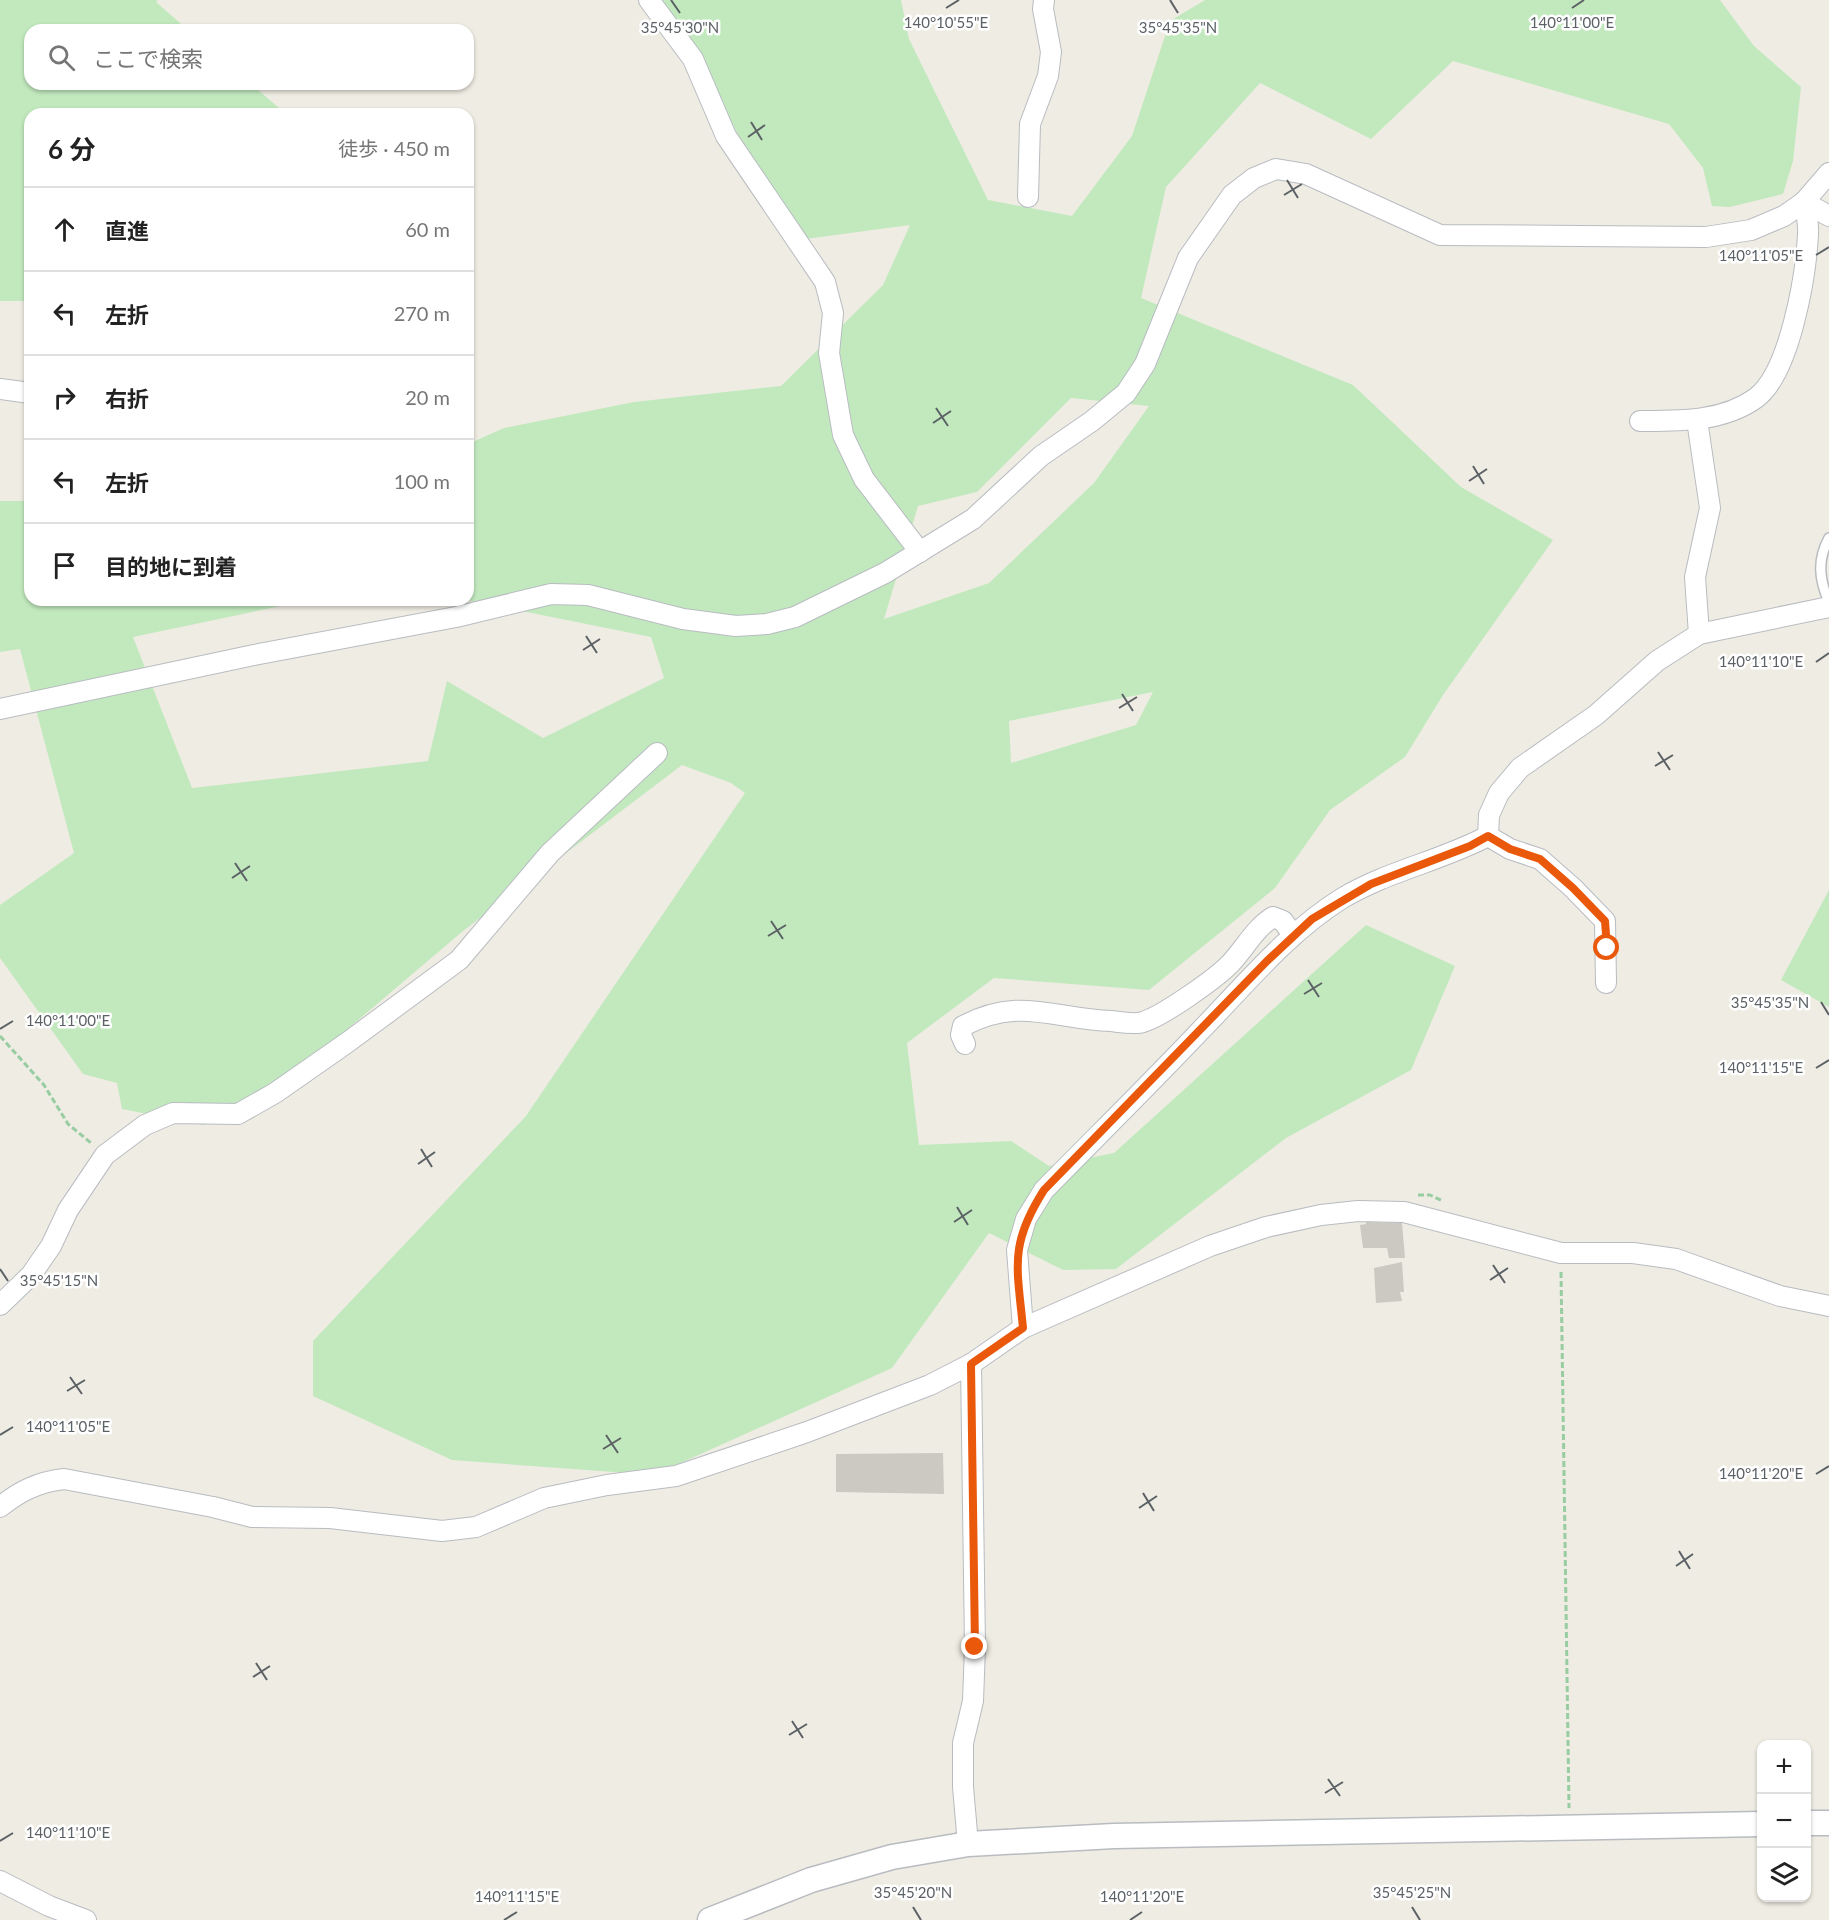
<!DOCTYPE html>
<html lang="ja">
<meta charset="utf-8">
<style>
:root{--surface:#fff;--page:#f6f6f6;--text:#222;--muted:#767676;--line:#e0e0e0}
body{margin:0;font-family:Lato,"Noto Sans JP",sans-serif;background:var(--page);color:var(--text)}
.controls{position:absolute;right:18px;bottom:18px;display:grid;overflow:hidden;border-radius:12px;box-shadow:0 2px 4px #0004}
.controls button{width:54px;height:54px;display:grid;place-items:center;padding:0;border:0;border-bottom:2px solid var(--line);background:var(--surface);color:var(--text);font:30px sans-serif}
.stop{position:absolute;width:18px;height:18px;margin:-14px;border:4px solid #ea580c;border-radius:50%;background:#fff}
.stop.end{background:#ea580c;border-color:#fff;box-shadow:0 2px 6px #0008}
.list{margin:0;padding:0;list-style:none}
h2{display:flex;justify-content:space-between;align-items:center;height:78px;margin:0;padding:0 24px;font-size:26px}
h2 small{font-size:20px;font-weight:400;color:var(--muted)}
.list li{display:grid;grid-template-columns:39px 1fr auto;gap:18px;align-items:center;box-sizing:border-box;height:84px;padding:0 24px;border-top:2px solid var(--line)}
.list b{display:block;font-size:22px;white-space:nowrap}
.list em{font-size:20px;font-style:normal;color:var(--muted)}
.icon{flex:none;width:33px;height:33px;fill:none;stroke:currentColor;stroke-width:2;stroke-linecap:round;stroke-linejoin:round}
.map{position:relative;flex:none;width:1829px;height:1920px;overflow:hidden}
.search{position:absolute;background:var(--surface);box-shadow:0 2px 4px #0004;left:24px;top:24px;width:450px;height:66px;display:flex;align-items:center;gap:15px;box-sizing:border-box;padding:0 21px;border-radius:18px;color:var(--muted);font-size:22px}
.panel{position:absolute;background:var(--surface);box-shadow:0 2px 4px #0004;left:24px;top:108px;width:450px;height:498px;border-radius:18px}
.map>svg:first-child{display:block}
</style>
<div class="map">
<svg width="1829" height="1920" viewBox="0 0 1829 1920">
<rect width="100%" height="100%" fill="#efece3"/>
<g fill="#c2e9be" fill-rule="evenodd">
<path d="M0,0h158l-2,2 32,28h-158v54h221l35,30h-256v187h-30z"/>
<path d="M662,0h239l8,39 79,161 84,16 60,-80 38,-115 35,-21h515l34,46 47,41 -8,74 -10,33 -53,13 -18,-1 -9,-38 -34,-44 -216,-63 -82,78 -111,-56 -94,104 -25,111 212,87 108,102 92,53 -110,155 -38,62 -75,53 -55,78 -126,102 -155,-12 -87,65 12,102 92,-4 38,25 65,-13 252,-228 89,41 -44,104 -125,68 -170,131 -53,1 -74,-37 -97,135 -238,107 -202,-15 -139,-64v-55l213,-225 219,-323 -14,-10 -49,-18 -219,166 -173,147 -86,47 -82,-16 -5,-26 -34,-9 -83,-116v-53l74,-52 -54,-204 -20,3v-151h30v99h279l-176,37 59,151 236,-27 19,-80 96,57 121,-60 -13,-41 -184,-37 1,-156 36,-16 130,-26 147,-16 102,-101 27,-60 -112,15zM1071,398l78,8 -55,77 -105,100 -105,36 34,-113 59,-14zM1153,692l-17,33 -125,38 -2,-42z"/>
<path d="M1829,890v117l-48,-27z"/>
</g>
<g fill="#ccc9c2">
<path d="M1366,1222l36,1 3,35h-16l-2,-10h-24l-3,-23 6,-1z"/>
<path d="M1402,1262l2,30h-4l2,9 -26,2 -2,-35z"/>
<path d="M943,1453l1,41 -108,-2v-38z"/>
</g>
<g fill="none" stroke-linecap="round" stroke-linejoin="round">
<defs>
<path id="service" d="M1829,538c-12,22 -10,41 0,64"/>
<g id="minor">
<path d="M649,0l44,59 33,77 99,146 8,31 -4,40 14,82 21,44 56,73"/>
<path d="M1028,197l2,-73 18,-48 3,-24 -8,-43 1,-9"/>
<path d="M1804,202l25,14"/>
<path d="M0,389l30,4"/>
<path d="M1640,421c39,0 83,1 116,-23 34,-25 50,-123 52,-164 1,-10 -2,-22 -4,-32"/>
<path d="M1699,634l130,-27"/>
<path d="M0,709l254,-54 202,-38 95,-23 37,1 95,24 53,7 31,-2 28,-7 90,-44 88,-54 68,-63 51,-35 34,-28 19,-29 43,-106 44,-63 22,-17 22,-9 30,5 134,61 140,1 126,1 45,-7 33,-14 20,-14 25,-29"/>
<path d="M1488,836l22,13 30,10 33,29 32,33 1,62"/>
<path d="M965,1044l-4,-9 2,-9c57,-30 90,-7 148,-5 9,1 23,4 32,1 20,-6 72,-43 87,-58 15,-16 25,-36 43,-47l10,4 10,14"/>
<path d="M0,1305l31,-30 20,-29 17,-36 37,-55 40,-30 28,-12 65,1 37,-21 73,-51 111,-82 91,-107 107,-100"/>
<path d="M1023,1328l-6,-78 9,-31 18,-29c53,-54 106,-106 157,-160 45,-46 86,-97 140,-131 46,-28 100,-38 147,-63l1,-21 10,-22 21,-25 76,-53 61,-54 42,-27 -4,-57 15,-69 -13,-88"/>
<path d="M0,1507c20,-16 38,-25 64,-28l149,28 39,10 78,1 112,13 34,-4 68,-29 63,-13 69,-9 131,-44 123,-47 41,-21 52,-36 187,-82 56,-19 55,-12 37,-4 46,1 157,41h72l43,6 104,37 49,10"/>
<path d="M968,1844l-5,-57v-44l10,-42 2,-54 -4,-283"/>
<path d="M0,1881l49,25 37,14"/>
</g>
<g id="tertiary">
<path d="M1806,1823h23"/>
<path d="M710,1920l101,-40 81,-23 76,-13 146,-8 648,-12"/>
</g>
</defs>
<use href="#service" stroke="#b8bcc1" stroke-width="12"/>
<use href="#minor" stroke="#b8bcc1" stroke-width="22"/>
<use href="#tertiary" stroke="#b8bcc1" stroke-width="27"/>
<g stroke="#98cda2" stroke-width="3" stroke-dasharray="6 3" stroke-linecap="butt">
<path d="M0,1036l44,49 24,39 23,19"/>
<path d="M1418,1195h12l13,6"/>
<path d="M1561,1272l8,536"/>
</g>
<use href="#service" stroke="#fff" stroke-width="9"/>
<use href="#minor" stroke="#fff" stroke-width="20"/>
<use href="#tertiary" stroke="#fff" stroke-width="24"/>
</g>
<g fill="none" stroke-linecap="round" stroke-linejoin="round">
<path stroke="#ea580c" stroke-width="8" d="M975,1647l-4,-283 52,-36c-6,-62 -14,-83 21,-138l223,-229 45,-42 59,-35 99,-38 18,-10 22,13 30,10 33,29 32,33 2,27"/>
</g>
<path fill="none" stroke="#5b6165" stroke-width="2" d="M671,0l9,13M1170,0l8,13M946,8l13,-8M1572,8l12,-8M751,122l11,18M748,137l17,-12M1287,180l11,18M1284,195l18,-11M1816,255l13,-8M936,408l12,18M933,423l18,-12M1473,466l11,18M1469,481l18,-12M586,636l11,17M583,650l17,-11M1816,662l13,-9M1122,694l11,17M1119,708l18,-11M1658,752l12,18M1655,766l18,-11M235,863l12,18M232,878l18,-12M771,921l12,18M768,936l18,-11M1308,980l11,17M1304,994l18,-11M1821,1002l8,13M0,1029l13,-8M1816,1068l13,-8M421,1149l11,18M418,1164l17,-12M957,1207l11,18M954,1222l18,-12M1493,1265l12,18M0,1269l8,12M1490,1280l18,-12M70,1377l12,17M67,1391l18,-11M0,1435l13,-8M606,1435l12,18M603,1449l18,-11M1816,1474l13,-8M1143,1493l11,18M1139,1508l18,-12M1679,1551l11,18M1676,1566l17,-12M256,1663l11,17M253,1677l17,-11M792,1721l11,17M789,1735l18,-11M1328,1779l12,17M1325,1793l18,-11M0,1841l13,-8M913,1907l8,13M1412,1907l8,13M504,1920l13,-8M1130,1920l12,-8"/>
<g font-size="15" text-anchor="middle" fill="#5b6165" stroke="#fff" stroke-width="5" stroke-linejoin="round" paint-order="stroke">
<text x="946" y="28">140°10'55"E</text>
<text x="1572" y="28">140°11'00"E</text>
<text x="680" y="33">35°45'30"N</text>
<text x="1178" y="33">35°45'35"N</text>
<text x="1761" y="261">140°11'05"E</text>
<text x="1761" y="667">140°11'10"E</text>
<text x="1770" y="1008">35°45'35"N</text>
<text x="68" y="1026">140°11'00"E</text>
<text x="1761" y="1073">140°11'15"E</text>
<text x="59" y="1286">35°45'15"N</text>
<text x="68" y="1432">140°11'05"E</text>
<text x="1761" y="1479">140°11'20"E</text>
<text x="68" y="1838">140°11'10"E</text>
<text x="913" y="1898">35°45'20"N</text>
<text x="1412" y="1898">35°45'25"N</text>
<text x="517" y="1902">140°11'15"E</text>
<text x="1142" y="1902">140°11'20"E</text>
</g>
</svg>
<div class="controls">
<button>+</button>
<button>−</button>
<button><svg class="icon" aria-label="layers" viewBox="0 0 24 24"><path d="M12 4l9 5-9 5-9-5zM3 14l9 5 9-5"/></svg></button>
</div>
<div class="stop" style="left:1607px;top:948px"></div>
<div class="stop end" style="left:975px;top:1647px"></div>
<div class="search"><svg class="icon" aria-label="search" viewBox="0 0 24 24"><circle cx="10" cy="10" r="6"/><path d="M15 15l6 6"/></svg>ここで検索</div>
<section class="panel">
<h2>6 分<small>徒歩 · 450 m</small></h2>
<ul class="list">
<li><svg class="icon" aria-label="ahead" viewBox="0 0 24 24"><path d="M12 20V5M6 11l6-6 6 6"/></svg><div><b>直進</b></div><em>60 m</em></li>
<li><svg class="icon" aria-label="left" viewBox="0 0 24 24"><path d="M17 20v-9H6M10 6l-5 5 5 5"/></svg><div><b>左折</b></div><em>270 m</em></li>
<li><svg class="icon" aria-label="right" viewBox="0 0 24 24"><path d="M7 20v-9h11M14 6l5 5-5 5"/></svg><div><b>右折</b></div><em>20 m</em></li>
<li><svg class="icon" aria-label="left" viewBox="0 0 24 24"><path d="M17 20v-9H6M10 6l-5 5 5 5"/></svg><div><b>左折</b></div><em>100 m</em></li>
<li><svg class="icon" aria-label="arrive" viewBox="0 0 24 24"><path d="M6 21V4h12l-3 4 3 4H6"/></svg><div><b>目的地に到着</b></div></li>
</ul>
</section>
</div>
